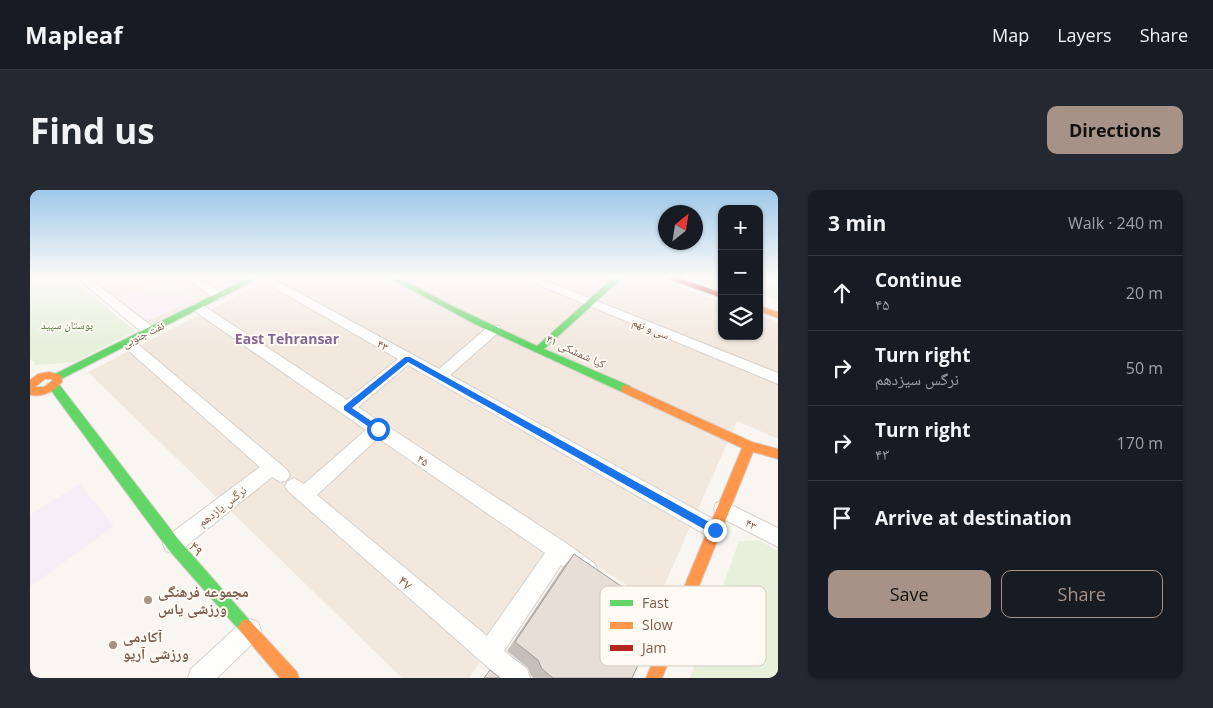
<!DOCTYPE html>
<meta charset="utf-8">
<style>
:root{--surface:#171b24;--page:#242831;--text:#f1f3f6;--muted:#9ea1a6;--line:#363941;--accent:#a69286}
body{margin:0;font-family:"Open Sans","Noto Naskh Arabic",sans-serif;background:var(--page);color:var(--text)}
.controls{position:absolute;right:15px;top:15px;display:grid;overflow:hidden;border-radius:10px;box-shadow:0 1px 4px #0004}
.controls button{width:45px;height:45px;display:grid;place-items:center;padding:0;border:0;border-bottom:1px solid var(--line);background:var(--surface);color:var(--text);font:25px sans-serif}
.compass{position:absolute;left:628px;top:15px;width:45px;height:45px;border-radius:50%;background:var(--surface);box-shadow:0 1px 4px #0004;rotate:30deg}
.stop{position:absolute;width:15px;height:15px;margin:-11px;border:4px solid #1a73e8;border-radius:50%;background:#fff}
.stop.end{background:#1a73e8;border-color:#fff;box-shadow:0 1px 5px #0008}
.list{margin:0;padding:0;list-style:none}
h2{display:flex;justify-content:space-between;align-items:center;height:65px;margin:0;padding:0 20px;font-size:21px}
h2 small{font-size:16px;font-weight:400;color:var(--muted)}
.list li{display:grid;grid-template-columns:32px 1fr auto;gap:15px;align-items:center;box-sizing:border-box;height:75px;padding:0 20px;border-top:1px solid var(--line)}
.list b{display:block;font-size:19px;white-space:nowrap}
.list p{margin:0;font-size:16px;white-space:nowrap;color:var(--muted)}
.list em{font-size:16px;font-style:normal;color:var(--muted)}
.actions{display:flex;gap:10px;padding:15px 20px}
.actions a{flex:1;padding:11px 0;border:1px solid var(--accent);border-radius:10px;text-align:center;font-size:18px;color:var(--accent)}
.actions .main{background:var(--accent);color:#111}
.icon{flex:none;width:28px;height:28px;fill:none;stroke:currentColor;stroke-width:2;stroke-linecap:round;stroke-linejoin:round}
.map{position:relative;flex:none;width:748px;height:488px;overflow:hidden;border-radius:10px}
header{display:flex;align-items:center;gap:30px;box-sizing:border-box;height:70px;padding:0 25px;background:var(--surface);border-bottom:1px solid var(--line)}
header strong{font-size:24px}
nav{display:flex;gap:28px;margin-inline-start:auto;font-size:18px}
.intro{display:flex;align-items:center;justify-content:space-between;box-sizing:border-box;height:120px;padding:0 30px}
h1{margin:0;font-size:35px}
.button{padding:12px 22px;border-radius:10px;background:var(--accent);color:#111;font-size:18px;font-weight:700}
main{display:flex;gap:30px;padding:0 30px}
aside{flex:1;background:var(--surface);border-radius:10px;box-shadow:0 1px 4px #0004}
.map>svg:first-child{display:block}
</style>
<header>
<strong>Mapleaf</strong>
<nav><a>Map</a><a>Layers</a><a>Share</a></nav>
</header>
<div class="intro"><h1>Find us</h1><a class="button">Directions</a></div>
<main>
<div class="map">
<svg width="748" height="488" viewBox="0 0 748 488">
<rect width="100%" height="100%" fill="#f9f5f0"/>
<g fill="#f2e8de">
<path d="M55,87h165l-110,53z"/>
<path d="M244,87h376l72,25v34h37v-21l19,7v117l-41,-18 -81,183 -96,-62 -91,136h-67l-314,-306z"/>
</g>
<g fill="#f6eef6">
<path d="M139,87l30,20 -46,22 -7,1 -28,-21z"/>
<path d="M50,294l34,42 -84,61v-72z"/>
</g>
<g fill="#e7f0db">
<path d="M0,87h40l65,54 -60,31 -39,3 -6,-7z"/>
<path d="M729,87h19v23l-19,-6z"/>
<path d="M729,350l19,11v127h-88l49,-137z"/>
</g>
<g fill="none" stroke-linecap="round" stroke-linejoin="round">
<defs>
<g id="street">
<path d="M46,87h12l66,51 1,3 -1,3h-10z"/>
<path d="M155,87h13l27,19 -6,4 -4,-1z"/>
<path d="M226,87h14l169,92 50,-43h10l1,3 -1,3 -49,43 272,149 3,6 -3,6 -7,3 -7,-3 -300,-171 -50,42 208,136 29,21 3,7 -3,7 -7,3 -27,-16 -57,86 23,18 3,9h-30l-212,-187 -3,-5 3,-5 6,-3 10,6 62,-54 -173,-120 -2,-3 2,-3h8l146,96 51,-41zM348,248l167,115 -58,83 -170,-141z"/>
<path d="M490,87h16l242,96v11z"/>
<path d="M97,148l5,1 146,123 9,8 3,5 -3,5 -6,2 -9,-5 -92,74 -7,2 -7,-2 -3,-7 3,-7 94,-70 -138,-122 -2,-3z"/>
<path d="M693,311l55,27v19l-62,-32 -2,-6 2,-6z"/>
<path d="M220,429l8,3 3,8 -3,8 -41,40h-29l3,-9 51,-47z"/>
</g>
<g id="fast">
<path d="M220,87h11l-200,102h-8l-1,-2 1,-2z"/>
<path d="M358,87h10l54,29 85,40 77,-69h9l-79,72 86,37 1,3 -1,3h-8l-147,-68z"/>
<path d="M24,192l4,1 120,156 73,83 3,5 -3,5 -5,3 -5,-3 -73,-83 -118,-160 -1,-3z"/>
</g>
<g id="slow">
<path d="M729,116l19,6v6l-19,-7z"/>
<path d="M19,182l12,3 1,7c-8,10 -19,15 -32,13v-15l8,-6zM15,189h7v2l-8,6h-9z"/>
<path d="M596,195l126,57 26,7v10l-25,-7 -91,226h-16l96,-230 -120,-56 -1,-3 1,-3z"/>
<path d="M216,429l5,3 46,50 2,6h-19l-39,-46 -3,-5 3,-5z"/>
</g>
<path id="jam" d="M633,87h13l46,16v5z"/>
</defs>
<use href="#street" stroke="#d7d1cb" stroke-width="2"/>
<use href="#fast" stroke="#d9d2cb" stroke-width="2"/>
<use href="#slow" stroke="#d9d2cb" stroke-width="2"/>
<use href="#jam" stroke="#d9d2cb" stroke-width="2"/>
<use href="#street" fill="#fefefd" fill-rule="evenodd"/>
<use href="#fast" fill="#63d668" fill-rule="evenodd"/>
<use href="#slow" fill="#ff974d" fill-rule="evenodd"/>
<use href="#jam" fill="#b3261e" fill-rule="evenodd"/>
</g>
<path fill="#c6bfb9" d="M544,364l58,124h-98l-3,-2 -3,-8 -21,-17 56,-84z"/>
<g fill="#e6ded7" stroke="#a19b96">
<path d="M544,364l88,60 -30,64h-79l-11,-9 -4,-9 -23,-18z"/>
<path d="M460,480l10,8h-16z"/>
</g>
<linearGradient id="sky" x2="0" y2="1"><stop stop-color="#9ec9e9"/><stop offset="0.56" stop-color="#fcfaf8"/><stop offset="1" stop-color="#fcfaf8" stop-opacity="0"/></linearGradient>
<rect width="748" height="156" fill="url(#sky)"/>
<path fill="#1a73e8" d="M375,167h5l308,170v6h-7l-303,-171 -56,46 28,19v4h-5l-31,-21v-4z"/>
<g fill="#a69286" stroke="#fffaf3" stroke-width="2">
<circle cx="118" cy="410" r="5"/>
<circle cx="83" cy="455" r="5"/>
</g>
<g text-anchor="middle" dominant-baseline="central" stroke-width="4" stroke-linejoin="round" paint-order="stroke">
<g font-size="11" fill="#537a41" stroke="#fffaf3">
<text x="37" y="134">بوستان سپید</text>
</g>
<g font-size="11" fill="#7a5c4d" stroke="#fffaf3">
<text transform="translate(621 138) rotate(22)">سی و نهم</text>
<text transform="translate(113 144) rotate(-26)">نفت جنوبی</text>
</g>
<g font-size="12" fill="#7a5c4d" stroke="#fffaf3">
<text transform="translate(353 155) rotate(29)">۴۳</text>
<text transform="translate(546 161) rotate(25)">۴۱ کیا شمشکی</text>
<text transform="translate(393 270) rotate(34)">۴۵</text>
<text transform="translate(192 316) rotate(-38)">نرگس یازدهم</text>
<text transform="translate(721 334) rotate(28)">۴۳</text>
</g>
<g font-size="14" font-weight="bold" fill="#846695" stroke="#fffaf3">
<text x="257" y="148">East Tehransar</text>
</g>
<g font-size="15" fill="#7a5c4d" stroke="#fffaf3">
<text transform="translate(167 358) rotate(48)">۴۹</text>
<text transform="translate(376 392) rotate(41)">۴۷</text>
</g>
<g font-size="15" font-weight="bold" fill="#7a5c4d" stroke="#fffaf3" text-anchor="start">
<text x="128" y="401">مجموعه فرهنگی<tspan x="128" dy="17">ورزشی یاس</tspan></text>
<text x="93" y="446">آکادمی<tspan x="93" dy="17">ورزشی آریو</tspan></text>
</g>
</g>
<rect x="570" y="396" width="166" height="80" rx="8" fill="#fffaf3" stroke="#d7cbc1" stroke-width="1"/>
<rect x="580" y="410" width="23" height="6" fill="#63d668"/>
<rect x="580" y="432" width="23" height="7" fill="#ff974d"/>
<rect x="580" y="455" width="23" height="6" fill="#b3261e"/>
<g font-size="14" fill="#7a5c4d">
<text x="612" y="418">Fast</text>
<text x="612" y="440">Slow</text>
<text x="612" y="463">Jam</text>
</g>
</svg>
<div class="controls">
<button>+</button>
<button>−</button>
<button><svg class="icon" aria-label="layers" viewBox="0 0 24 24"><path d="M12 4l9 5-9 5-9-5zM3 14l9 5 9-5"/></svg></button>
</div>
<svg class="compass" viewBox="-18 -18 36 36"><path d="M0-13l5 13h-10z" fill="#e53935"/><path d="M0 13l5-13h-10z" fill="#9ea1a6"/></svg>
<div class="stop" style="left:348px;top:239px"></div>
<div class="stop end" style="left:685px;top:340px"></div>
</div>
<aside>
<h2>3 min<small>Walk · 240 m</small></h2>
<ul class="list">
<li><svg class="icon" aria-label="ahead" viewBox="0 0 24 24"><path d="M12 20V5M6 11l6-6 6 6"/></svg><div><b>Continue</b><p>۴۵</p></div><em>20 m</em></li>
<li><svg class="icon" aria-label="right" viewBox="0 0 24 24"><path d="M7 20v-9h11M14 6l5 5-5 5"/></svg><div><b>Turn right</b><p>نرگس سیزدهم</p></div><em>50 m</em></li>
<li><svg class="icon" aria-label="right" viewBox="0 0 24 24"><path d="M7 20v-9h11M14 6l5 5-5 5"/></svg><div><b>Turn right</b><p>۴۳</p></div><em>170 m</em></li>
<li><svg class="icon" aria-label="arrive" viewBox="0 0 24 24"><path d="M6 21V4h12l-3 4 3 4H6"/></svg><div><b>Arrive at destination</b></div></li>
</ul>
<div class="actions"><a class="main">Save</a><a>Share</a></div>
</aside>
</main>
